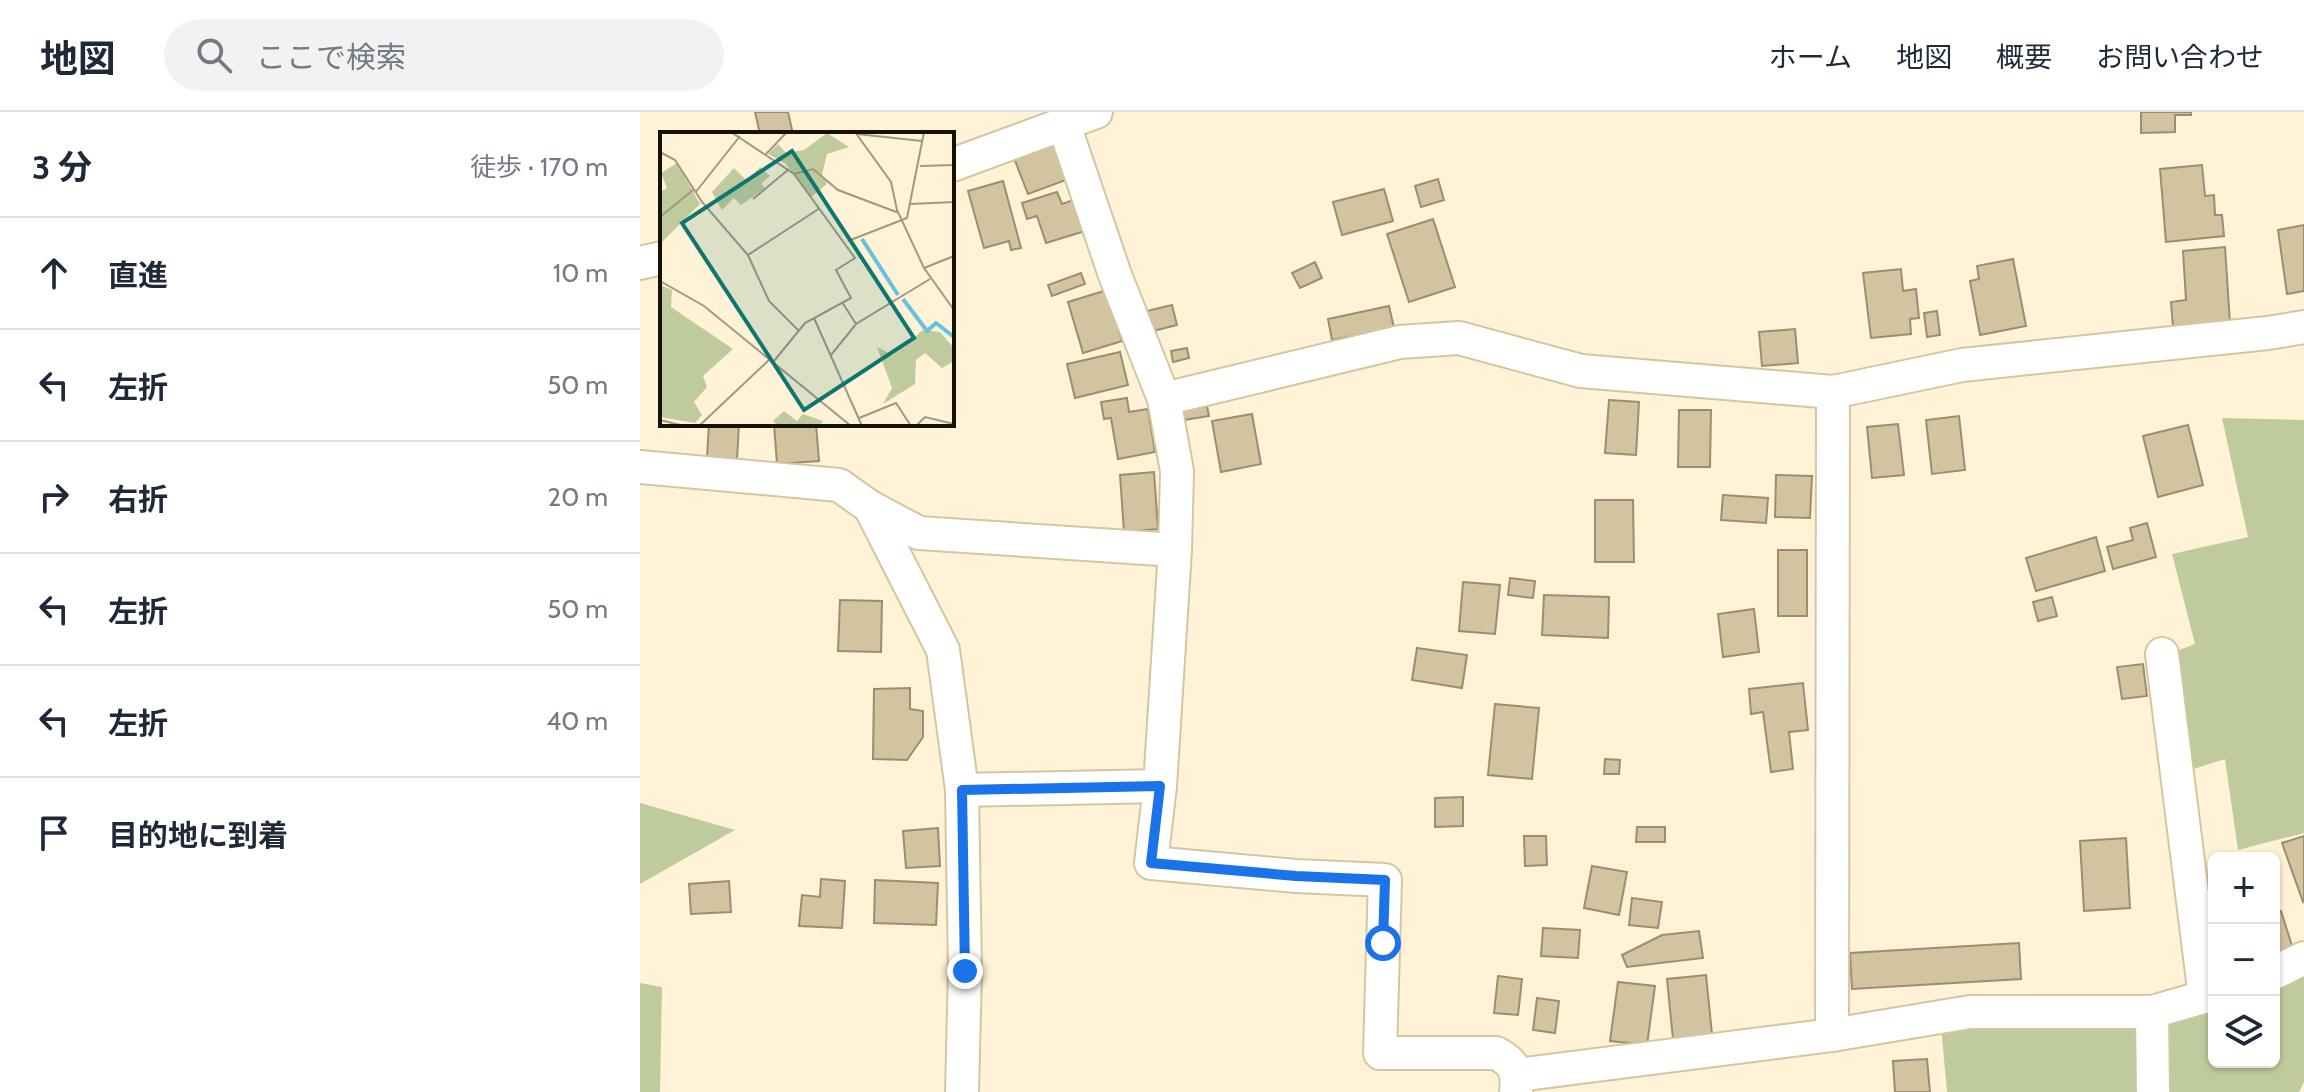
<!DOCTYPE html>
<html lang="ja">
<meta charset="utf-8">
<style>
:root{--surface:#fff;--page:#f2f2f3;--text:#1f2937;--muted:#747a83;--line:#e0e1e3}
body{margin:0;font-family:Cabin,"Noto Sans JP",sans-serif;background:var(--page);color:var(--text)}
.controls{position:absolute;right:24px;bottom:24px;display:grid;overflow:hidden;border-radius:12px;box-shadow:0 2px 6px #0004}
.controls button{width:72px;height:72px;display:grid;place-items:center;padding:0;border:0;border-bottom:2px solid var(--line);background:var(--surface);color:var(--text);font:40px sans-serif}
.stop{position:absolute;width:24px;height:24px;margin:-18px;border:6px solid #1a73e8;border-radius:50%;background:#fff}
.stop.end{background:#1a73e8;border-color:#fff;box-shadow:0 2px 8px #0008}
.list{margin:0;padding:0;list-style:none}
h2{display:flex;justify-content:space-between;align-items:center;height:104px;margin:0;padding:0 32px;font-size:34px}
h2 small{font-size:26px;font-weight:400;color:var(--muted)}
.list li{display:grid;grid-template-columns:52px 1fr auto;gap:24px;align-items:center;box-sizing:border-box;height:112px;padding:0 32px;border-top:2px solid var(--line)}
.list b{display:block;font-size:30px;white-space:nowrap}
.list em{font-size:26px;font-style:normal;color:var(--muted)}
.icon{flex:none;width:44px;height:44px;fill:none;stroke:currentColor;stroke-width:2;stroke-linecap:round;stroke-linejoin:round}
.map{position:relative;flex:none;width:1664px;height:980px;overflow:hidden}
header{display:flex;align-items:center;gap:48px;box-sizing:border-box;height:112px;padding:0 40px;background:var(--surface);border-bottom:2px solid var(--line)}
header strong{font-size:38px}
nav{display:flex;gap:44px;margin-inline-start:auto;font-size:28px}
.search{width:560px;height:72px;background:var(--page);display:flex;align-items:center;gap:20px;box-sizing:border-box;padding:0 28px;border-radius:44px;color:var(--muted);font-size:30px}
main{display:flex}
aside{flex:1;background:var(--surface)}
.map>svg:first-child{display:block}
</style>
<header>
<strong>地図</strong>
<div class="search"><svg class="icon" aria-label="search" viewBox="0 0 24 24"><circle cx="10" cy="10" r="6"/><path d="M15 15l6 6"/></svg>ここで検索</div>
<nav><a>ホーム</a><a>地図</a><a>概要</a><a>お問い合わせ</a></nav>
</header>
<main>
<aside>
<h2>3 分<small>徒歩 · 170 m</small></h2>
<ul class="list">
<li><svg class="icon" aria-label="ahead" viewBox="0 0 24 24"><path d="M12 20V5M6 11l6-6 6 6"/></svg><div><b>直進</b></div><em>10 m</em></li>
<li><svg class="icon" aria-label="left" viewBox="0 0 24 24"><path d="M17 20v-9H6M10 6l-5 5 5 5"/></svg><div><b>左折</b></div><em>50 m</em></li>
<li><svg class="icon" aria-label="right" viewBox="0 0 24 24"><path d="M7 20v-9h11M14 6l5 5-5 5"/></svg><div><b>右折</b></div><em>20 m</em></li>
<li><svg class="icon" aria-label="left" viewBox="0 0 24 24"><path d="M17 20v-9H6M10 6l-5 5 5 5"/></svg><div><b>左折</b></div><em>50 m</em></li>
<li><svg class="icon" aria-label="left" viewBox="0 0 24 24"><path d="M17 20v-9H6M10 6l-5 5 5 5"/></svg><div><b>左折</b></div><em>40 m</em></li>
<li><svg class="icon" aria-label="arrive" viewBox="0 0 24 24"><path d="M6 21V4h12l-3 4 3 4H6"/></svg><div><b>目的地に到着</b></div></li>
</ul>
</aside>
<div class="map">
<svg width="1664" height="980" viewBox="0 0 1664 980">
<rect width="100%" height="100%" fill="#fff2d6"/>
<g fill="#c0cb9d">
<path d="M1582,306l82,2v413l-66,17 -13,-91 -44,14 -18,-117 32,-12 -23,-90 76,-17z"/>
<path d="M0,691l95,27 -95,54z"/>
<path d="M1664,862v108l-5,10h-352l-6,-66 273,-19v55h60v-72z"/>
<path d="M0,871l22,4 -2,105h-20z"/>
</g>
<g fill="#d3c4a1" stroke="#9c8e6d" stroke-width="2">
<path d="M115,0h33l5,22h-33z"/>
<path d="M1501,0h50v3h-16v17l-34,1z"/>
<path d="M413,32l13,36 -38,14 -14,-36z"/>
<path d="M1562,53l3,31 9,-1 1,20h7l2,21 -58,6 -6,-73z"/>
<path d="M798,67l6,21 -23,7 -6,-21z"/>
<path d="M363,69l18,67 -10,2 -2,-9 -25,7 -16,-57z"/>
<path d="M744,77l9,32 -51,14 -9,-33z"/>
<path d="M417,80l5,12 14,-5 9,32 -39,12 -9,-27 -10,3 -5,-16z"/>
<path d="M793,107l22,68 -46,15 -22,-68z"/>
<path d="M1664,113v66l-17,3 -9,-64z"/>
<path d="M1585,135l5,76 -57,4 -2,-25 15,-2 -3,-49z"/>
<path d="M1373,147l13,67 -46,9 -10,-54 9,-2 -2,-13z"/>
<path d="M675,150l7,16 -22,10 -8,-15z"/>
<path d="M1261,157l2,22 13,-2 3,29 -9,1 1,15 -40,4 -8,-65z"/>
<path d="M441,161l4,11 -33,12 -4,-11z"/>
<path d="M467,178l15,51 -39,12 -15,-51z"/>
<path d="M532,193l5,20 -24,6 -3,-11 -9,2 -2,-9z"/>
<path d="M749,194l5,22 -62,12 -4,-21z"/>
<path d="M1297,199l3,24 -13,2 -3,-24z"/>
<path d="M1155,217l3,34 -36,3 -3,-34z"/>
<path d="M547,236l2,10 -16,4 -2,-11z"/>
<path d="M480,240l8,33 -53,13 -8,-34z"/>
<path d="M487,286l2,14 19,-3 7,43 -37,7 -7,-41 -7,1 -3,-17z"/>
<path d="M969,288l30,2 -3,53 -31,-2z"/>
<path d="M567,294l2,10 -25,4 -1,-10z"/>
<path d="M1039,298h32l-1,57h-32z"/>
<path d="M612,302l9,50 -40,8 -9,-51z"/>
<path d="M1319,304l6,54 -33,4 -6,-54z"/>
<path d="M69,312h30l-2,36 -30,-3z"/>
<path d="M134,312h42l3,37 -42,3z"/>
<path d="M1258,312l6,51 -32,3 -5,-51z"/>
<path d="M1548,313l15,60 -45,12 -15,-61z"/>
<path d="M514,360l4,57 -34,3 -4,-57z"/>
<path d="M1136,363l36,1 -2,42 -35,-1z"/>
<path d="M1083,383l45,3 -2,25 -45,-3z"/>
<path d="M955,388h38l1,62h-39z"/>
<path d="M1507,411l9,34 -43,12 -6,-22 26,-7 -3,-12z"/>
<path d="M1456,425l9,34 -69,20 -10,-33z"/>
<rect x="1138" y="438" width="29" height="66"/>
<path d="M870,466l25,3 -2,17 -25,-3z"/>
<path d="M823,470l37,3 -5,49 -36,-3z"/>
<path d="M904,483l65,2 -1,41 -66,-3z"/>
<path d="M1412,485l5,19 -19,5 -5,-19z"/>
<path d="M200,488l42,1 -1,51 -43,-1z"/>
<path d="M1114,497l5,43 -36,5 -5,-43z"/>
<path d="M777,536l50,7 -5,33 -50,-8z"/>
<path d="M1503,552l4,32 -25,3 -5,-32z"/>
<path d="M1163,571l5,47 -19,2 4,37 -22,3 -8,-60 -12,2 -2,-25z"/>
<path d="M270,576v21l13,2v26l-16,23 -34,-1 1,-70z"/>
<path d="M855,592l44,4 -7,71 -44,-4z"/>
<path d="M965,647l15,1 -1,14h-15z"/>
<path d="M823,685v29l-28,1v-29z"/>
<path d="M997,715h28v15h-29z"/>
<path d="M298,716l2,38 -34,2 -3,-37z"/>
<path d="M884,724h22l1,29 -22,1z"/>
<path d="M1664,724v65l-1,1 -21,-59z"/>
<path d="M1486,726l4,70 -46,3 -4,-70z"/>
<path d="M952,754l35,6 -8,43 -35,-7z"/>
<path d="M181,767l24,2 -3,47 -43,-2 3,-31 18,2z"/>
<path d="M235,768l63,3 -2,42 -62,-2z"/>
<path d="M89,769l2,31 -40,2 -2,-30z"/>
<path d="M992,786l30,4 -4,26 -29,-3z"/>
<path d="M1641,799l12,38 -19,6v-42z"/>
<path d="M903,816l37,2 -2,28 -37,-2z"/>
<path d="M1059,819l4,27 -76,9 -5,-12 40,-20z"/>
<path d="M1379,831l2,36 -169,10 -2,-36z"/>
<path d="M1066,863l6,59 -39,5 -6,-60z"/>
<path d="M858,864l24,3 -4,36 -24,-2z"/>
<path d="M978,870l37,4 -8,59 -37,-4z"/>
<path d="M897,886l22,3 -4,32 -22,-3z"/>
<path d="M1287,947l3,33h-35l-2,-31z"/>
</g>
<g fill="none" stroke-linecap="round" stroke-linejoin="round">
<defs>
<g id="street">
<path d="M424,13l51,150 49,124 13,72 -2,79 -15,236 -9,77 145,13 89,4 -5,173h116c19,10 22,18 20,39"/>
<path d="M312,53l144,-53"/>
<path d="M0,151l22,-5"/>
<path d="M524,287l236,-57 59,-4 122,33 252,21 129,-27 306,-32 36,-6"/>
<path d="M0,355l199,18 31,22 49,26 256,17"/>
<path d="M230,395l73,143 19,140 3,181 -3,121"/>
<path d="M1522,542l43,343"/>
<path d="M322,678l198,-4"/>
<path d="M1634,861l30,-15"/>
<path d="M1512,900l1,80"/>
<path d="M1192,923l1,-643"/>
<path d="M878,963l314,-40 138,-23h182l62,-18"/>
</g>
</defs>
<use href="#street" stroke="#d5c6a2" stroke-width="36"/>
<use href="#street" stroke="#fff" stroke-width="32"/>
</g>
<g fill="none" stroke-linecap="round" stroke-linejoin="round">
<path stroke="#1a73e8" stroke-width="10" d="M325,859l-3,-181 198,-4 -9,77 145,13 89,4 -2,63"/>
</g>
<g transform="translate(20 20)">
<rect width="294" height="294" fill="#fff2d6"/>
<path d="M167,1l22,14 -22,7 -5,21 5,9 -16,13 -26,-34 -17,-9 10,-10 8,9 18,-3zM17,31l23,41 -40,40v-52l7,-4 -6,-15zM100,35l10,9 -9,8 4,4 -24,17 -7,-7 -12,12 -10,-18 22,-24 13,13zM0,153l12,5 -1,17 62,42 -30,27 4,11 -13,15 8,13 -7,8 -35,-6zM263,198l17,2 14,16v13l-12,7 -17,-15 -9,7 -1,24 -32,20 9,-16 -15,-41 16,8zM124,279l13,10 6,-7 20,7 -3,5h-42l-5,-5z" fill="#c0cb9d"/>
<path fill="none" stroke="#67c2de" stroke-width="4" d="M202,107l36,56M243,167l24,32 9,-8 18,14"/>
<path fill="none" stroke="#a29882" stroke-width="2" d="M71,0l63,42 61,84 -19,12 15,28 -46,25 -31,38M195,0l36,50 6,28 27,58 30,42M197,2l65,7M0,20l15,8 27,42 46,53 21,46 29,29M106,22l21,-22M260,34l34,-1M134,42l19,-5 25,21 61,23M35,61l45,-57M93,67l36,-30M251,72l43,-2M0,85l33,-27M188,109l59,-23 17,-86M88,123l72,-47M264,136l30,-12M0,149l44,25 147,120M182,170l14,22M154,186l48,108M171,223l25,-31 74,-45M199,286l37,-15 15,23M0,288l24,6M39,294l71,-67M256,294l9,-9 29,7"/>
<path fill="#0f766e" fill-opacity="0.15" stroke="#0f766e" stroke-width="4" d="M132,19l122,187 -110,72 -122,-187z"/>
<rect width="294" height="294" fill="none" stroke="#161105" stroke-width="4"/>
</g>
</svg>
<div class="controls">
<button>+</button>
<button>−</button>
<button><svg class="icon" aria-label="layers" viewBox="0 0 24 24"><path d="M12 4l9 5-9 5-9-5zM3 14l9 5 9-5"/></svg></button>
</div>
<div class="stop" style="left:743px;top:831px"></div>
<div class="stop end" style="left:325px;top:859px"></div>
</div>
</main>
